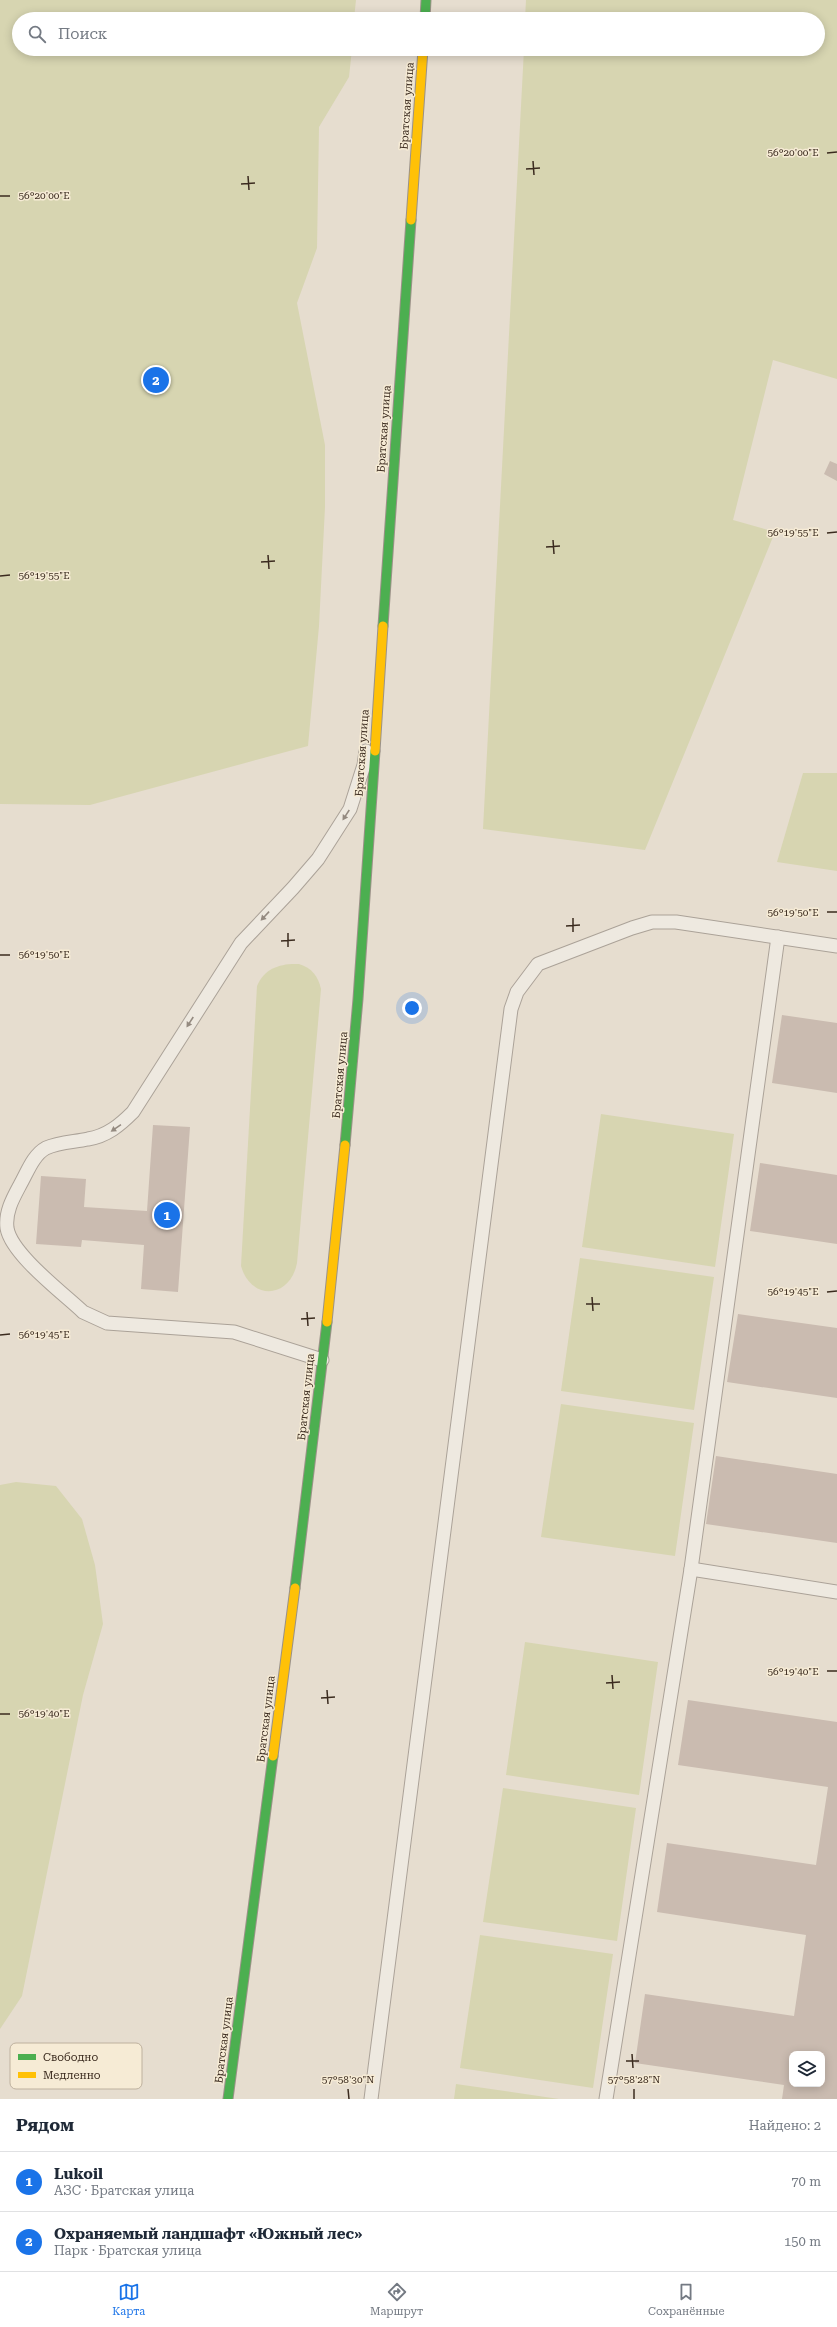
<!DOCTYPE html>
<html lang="ru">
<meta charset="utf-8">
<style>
:root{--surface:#fff;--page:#f6f6f7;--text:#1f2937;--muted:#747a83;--line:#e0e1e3;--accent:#1a73e8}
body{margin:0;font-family:"Roboto Serif",serif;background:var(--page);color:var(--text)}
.controls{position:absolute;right:12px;bottom:12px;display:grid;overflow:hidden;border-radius:8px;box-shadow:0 2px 10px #0003}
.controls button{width:36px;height:36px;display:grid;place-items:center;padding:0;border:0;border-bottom:1px solid var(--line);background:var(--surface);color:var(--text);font:20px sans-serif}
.you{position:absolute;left:412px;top:1008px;width:14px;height:14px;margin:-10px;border:3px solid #fff;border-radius:50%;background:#1a73e8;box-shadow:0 0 0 6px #1a73e833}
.badge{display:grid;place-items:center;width:26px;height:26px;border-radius:50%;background:var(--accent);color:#fff;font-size:13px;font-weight:700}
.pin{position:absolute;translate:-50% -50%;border:2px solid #fff;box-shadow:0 1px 4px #0006}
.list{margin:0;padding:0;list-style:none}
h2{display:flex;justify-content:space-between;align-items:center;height:52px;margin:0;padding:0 16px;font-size:17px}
h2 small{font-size:13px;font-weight:400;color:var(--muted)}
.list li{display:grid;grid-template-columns:26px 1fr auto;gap:12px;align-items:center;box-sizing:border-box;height:60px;padding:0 16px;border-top:1px solid var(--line)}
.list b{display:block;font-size:15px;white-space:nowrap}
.list p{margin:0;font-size:13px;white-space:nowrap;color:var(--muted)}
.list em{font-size:13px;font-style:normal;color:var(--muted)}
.icon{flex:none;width:22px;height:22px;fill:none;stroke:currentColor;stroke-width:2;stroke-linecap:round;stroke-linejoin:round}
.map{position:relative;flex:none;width:837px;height:2099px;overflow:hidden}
.search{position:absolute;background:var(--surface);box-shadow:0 2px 10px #0003;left:12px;right:12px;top:12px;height:44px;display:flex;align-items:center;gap:10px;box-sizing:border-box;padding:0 14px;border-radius:22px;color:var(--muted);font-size:15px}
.sheet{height:172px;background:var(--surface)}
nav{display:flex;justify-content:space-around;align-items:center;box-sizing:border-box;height:56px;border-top:1px solid var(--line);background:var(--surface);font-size:11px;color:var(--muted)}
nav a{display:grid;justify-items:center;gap:2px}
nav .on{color:var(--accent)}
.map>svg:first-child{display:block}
</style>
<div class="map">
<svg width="837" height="2099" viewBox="0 0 837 2099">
<rect width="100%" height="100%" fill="#e6ddcf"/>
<g fill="#d7d5b1">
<path d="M0,0h356l-2,19h-335v30h333l-3,28 -30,50 -2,121 -20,55 28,142v62l-6,119 -11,120 -218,59 -90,-1z"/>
<path d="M526,0h311v379l-64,-19 -40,160 42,12 -130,318 -162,-21 41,-780h294v-30h-293z"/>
<path d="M803,773h34v98l-60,-9z"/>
<path d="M299,964c13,4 19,12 22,25l-24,274c-7,36 -46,38 -56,3l16,-280c7,-18 24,-23 42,-22z"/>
<path d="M601,1114l133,20 -19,133 -133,-20z"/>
<path d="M580,1258l134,19 -20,133 -133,-19z"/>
<path d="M561,1404l133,19 -19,133 -134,-19z"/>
<path d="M16,1482l40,4 26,33 13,46 8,59 -20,71 -61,301 -22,33v-544z"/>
<path d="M525,1642l133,20 -19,133 -133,-20z"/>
<path d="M503,1788l133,20 -19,133 -134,-19z"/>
<path d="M480,1935l133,19 -20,134 -133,-20z"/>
<path d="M456,2084l103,15h-105z"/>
</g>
<g fill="#cabbb0" fill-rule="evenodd">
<path d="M830,461l7,3v17l-13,-7z"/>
<path d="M782,1015l55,8v70l-65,-10z"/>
<path d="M153,1125l37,2 -12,165 -37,-3 3,-44 -62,-5 -1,7 -45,-3 5,-68 45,3 -2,28 63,4z"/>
<path d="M760,1163l77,12v69l-87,-13z"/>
<path d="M738,1314l99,14v70l-110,-16z"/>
<path d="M716,1456l121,18v69l-131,-19z"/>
<path d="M688,1700l149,22v377h-55l2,-14 -149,-22 10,-69 149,22 12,-81 -149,-23 10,-69 149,22 12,-78 -150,-22zM792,2054h30v30h-30z"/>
</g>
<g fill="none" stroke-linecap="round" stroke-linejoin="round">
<defs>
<g id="lane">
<path d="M322,1360l-88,-28 -127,-9 -24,-11c-20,-19 -72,-58 -76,-84 -2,-16 6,-30 13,-43 7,-12 13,-30 26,-37 13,-6 28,-6 42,-9 19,-3 32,-14 45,-27l108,-169 52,-55 25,-29 32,-50 14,-44 2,-14"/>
<path d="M691,1569l146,23"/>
<path d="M371,2099l140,-1090 6,-17 21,-28 94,-36 20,-6h24l161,24"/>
<path d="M606,2099l85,-530 87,-632"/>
</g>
<g id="fast">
<path d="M425,19l1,-19"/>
<path d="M383,626l28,-406"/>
<path d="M345,1145l13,-146 17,-248"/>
<path d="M295,1588l32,-266"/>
<path d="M228,2099l45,-343"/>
</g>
<g id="slow">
<path d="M411,220l12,-171"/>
<path d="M375,751l8,-125"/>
<path d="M327,1322l18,-177"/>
<path d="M273,1756l22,-168"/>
</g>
</defs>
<use href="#lane" stroke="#aba298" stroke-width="15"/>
<use href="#fast" stroke="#9b9288" stroke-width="11"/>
<use href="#slow" stroke="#9b9288" stroke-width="11"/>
<use href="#lane" stroke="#eee9e0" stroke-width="13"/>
<use href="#fast" stroke="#4caf50" stroke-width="9"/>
<use href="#slow" stroke="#ffc107" stroke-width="9"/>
</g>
<defs><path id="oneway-solid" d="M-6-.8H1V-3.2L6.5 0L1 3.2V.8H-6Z"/></defs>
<g fill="#948a80">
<use href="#oneway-solid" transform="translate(346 815) rotate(123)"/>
<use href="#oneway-solid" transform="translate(265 916) rotate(133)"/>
<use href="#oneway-solid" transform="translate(190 1022) rotate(123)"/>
<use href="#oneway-solid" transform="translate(116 1128) rotate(146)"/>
</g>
<path fill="none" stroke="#3b2b1f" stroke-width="1.5" d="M827,153l10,-1M533,161l1,14M526,169l14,-1M248,176l1,14M241,184l14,-1M0,196h10M827,533l10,-1M553,540l1,14M546,547l14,-1M268,555l1,14M261,562l14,-1M0,576l10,-1M827,912h10M573,918v14M566,926l14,-1M288,933v14M281,941l14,-1M0,955h10M827,1292l10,-1M592,1297l1,14M586,1304h14M307,1312l1,14M301,1319l14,-1M0,1335l10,-1M827,1671h10M612,1675l1,14M606,1683l14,-1M327,1690l1,14M321,1698l14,-1M0,1714h10M632,2054l1,14M626,2061h13M348,2089l1,10M634,2089v10"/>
<g text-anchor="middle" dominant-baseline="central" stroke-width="3" stroke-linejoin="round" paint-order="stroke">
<g font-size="11" fill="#3b2b1f" stroke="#f6ebd5">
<text transform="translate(407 106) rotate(-86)">Братская улица</text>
<text transform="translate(384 429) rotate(-86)">Братская улица</text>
<text transform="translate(362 753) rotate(-86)">Братская улица</text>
<text transform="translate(340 1075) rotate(-85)">Братская улица</text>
<text transform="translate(306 1397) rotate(-84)">Братская улица</text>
<text transform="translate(266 1719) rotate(-83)">Братская улица</text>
<text transform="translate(224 2040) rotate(-83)">Братская улица</text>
</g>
</g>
<rect x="10" y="2043" width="132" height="46" rx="6" fill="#f6ebd5" stroke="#beb19e" stroke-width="1"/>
<rect x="18" y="2054" width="18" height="6" fill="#4caf50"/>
<rect x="18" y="2072" width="18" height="6" fill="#ffc107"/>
<g font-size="11" fill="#3b2b1f">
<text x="43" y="2061">Свободно</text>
<text x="43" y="2079">Медленно</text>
</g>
<g font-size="10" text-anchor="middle" fill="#3b2b1f" stroke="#f6ebd5" stroke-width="3" stroke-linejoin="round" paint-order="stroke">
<text x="793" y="156">56°20'00"E</text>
<text x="44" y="199">56°20'00"E</text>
<text x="793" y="536">56°19'55"E</text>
<text x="44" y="579">56°19'55"E</text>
<text x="793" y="916">56°19'50"E</text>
<text x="44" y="958">56°19'50"E</text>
<text x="793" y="1295">56°19'45"E</text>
<text x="44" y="1338">56°19'45"E</text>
<text x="793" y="1675">56°19'40"E</text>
<text x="44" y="1717">56°19'40"E</text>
<text x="348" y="2083">57°58'30"N</text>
<text x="634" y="2083">57°58'28"N</text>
</g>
</svg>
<div class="controls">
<button><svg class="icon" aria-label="layers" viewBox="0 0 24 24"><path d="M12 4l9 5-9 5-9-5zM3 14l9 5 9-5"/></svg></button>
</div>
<div class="you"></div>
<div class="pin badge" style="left:167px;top:1215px">1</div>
<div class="pin badge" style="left:156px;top:380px">2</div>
<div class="search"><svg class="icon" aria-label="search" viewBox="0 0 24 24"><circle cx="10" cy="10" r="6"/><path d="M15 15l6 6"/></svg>Поиск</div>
</div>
<section class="sheet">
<h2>Рядом<small>Найдено: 2</small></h2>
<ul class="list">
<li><span class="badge">1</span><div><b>Lukoil</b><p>АЗС · Братская улица</p></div><em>70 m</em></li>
<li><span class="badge">2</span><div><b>Охраняемый ландшафт «Южный лес»</b><p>Парк · Братская улица</p></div><em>150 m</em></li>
</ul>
</section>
<nav>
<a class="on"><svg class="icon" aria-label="map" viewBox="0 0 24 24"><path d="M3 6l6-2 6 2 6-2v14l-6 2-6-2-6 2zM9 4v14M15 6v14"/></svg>Карта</a>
<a><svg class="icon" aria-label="directions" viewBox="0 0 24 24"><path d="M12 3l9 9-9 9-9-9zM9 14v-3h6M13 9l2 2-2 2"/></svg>Маршрут</a>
<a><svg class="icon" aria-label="saved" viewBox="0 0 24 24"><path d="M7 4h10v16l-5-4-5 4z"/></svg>Сохранённые</a>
</nav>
